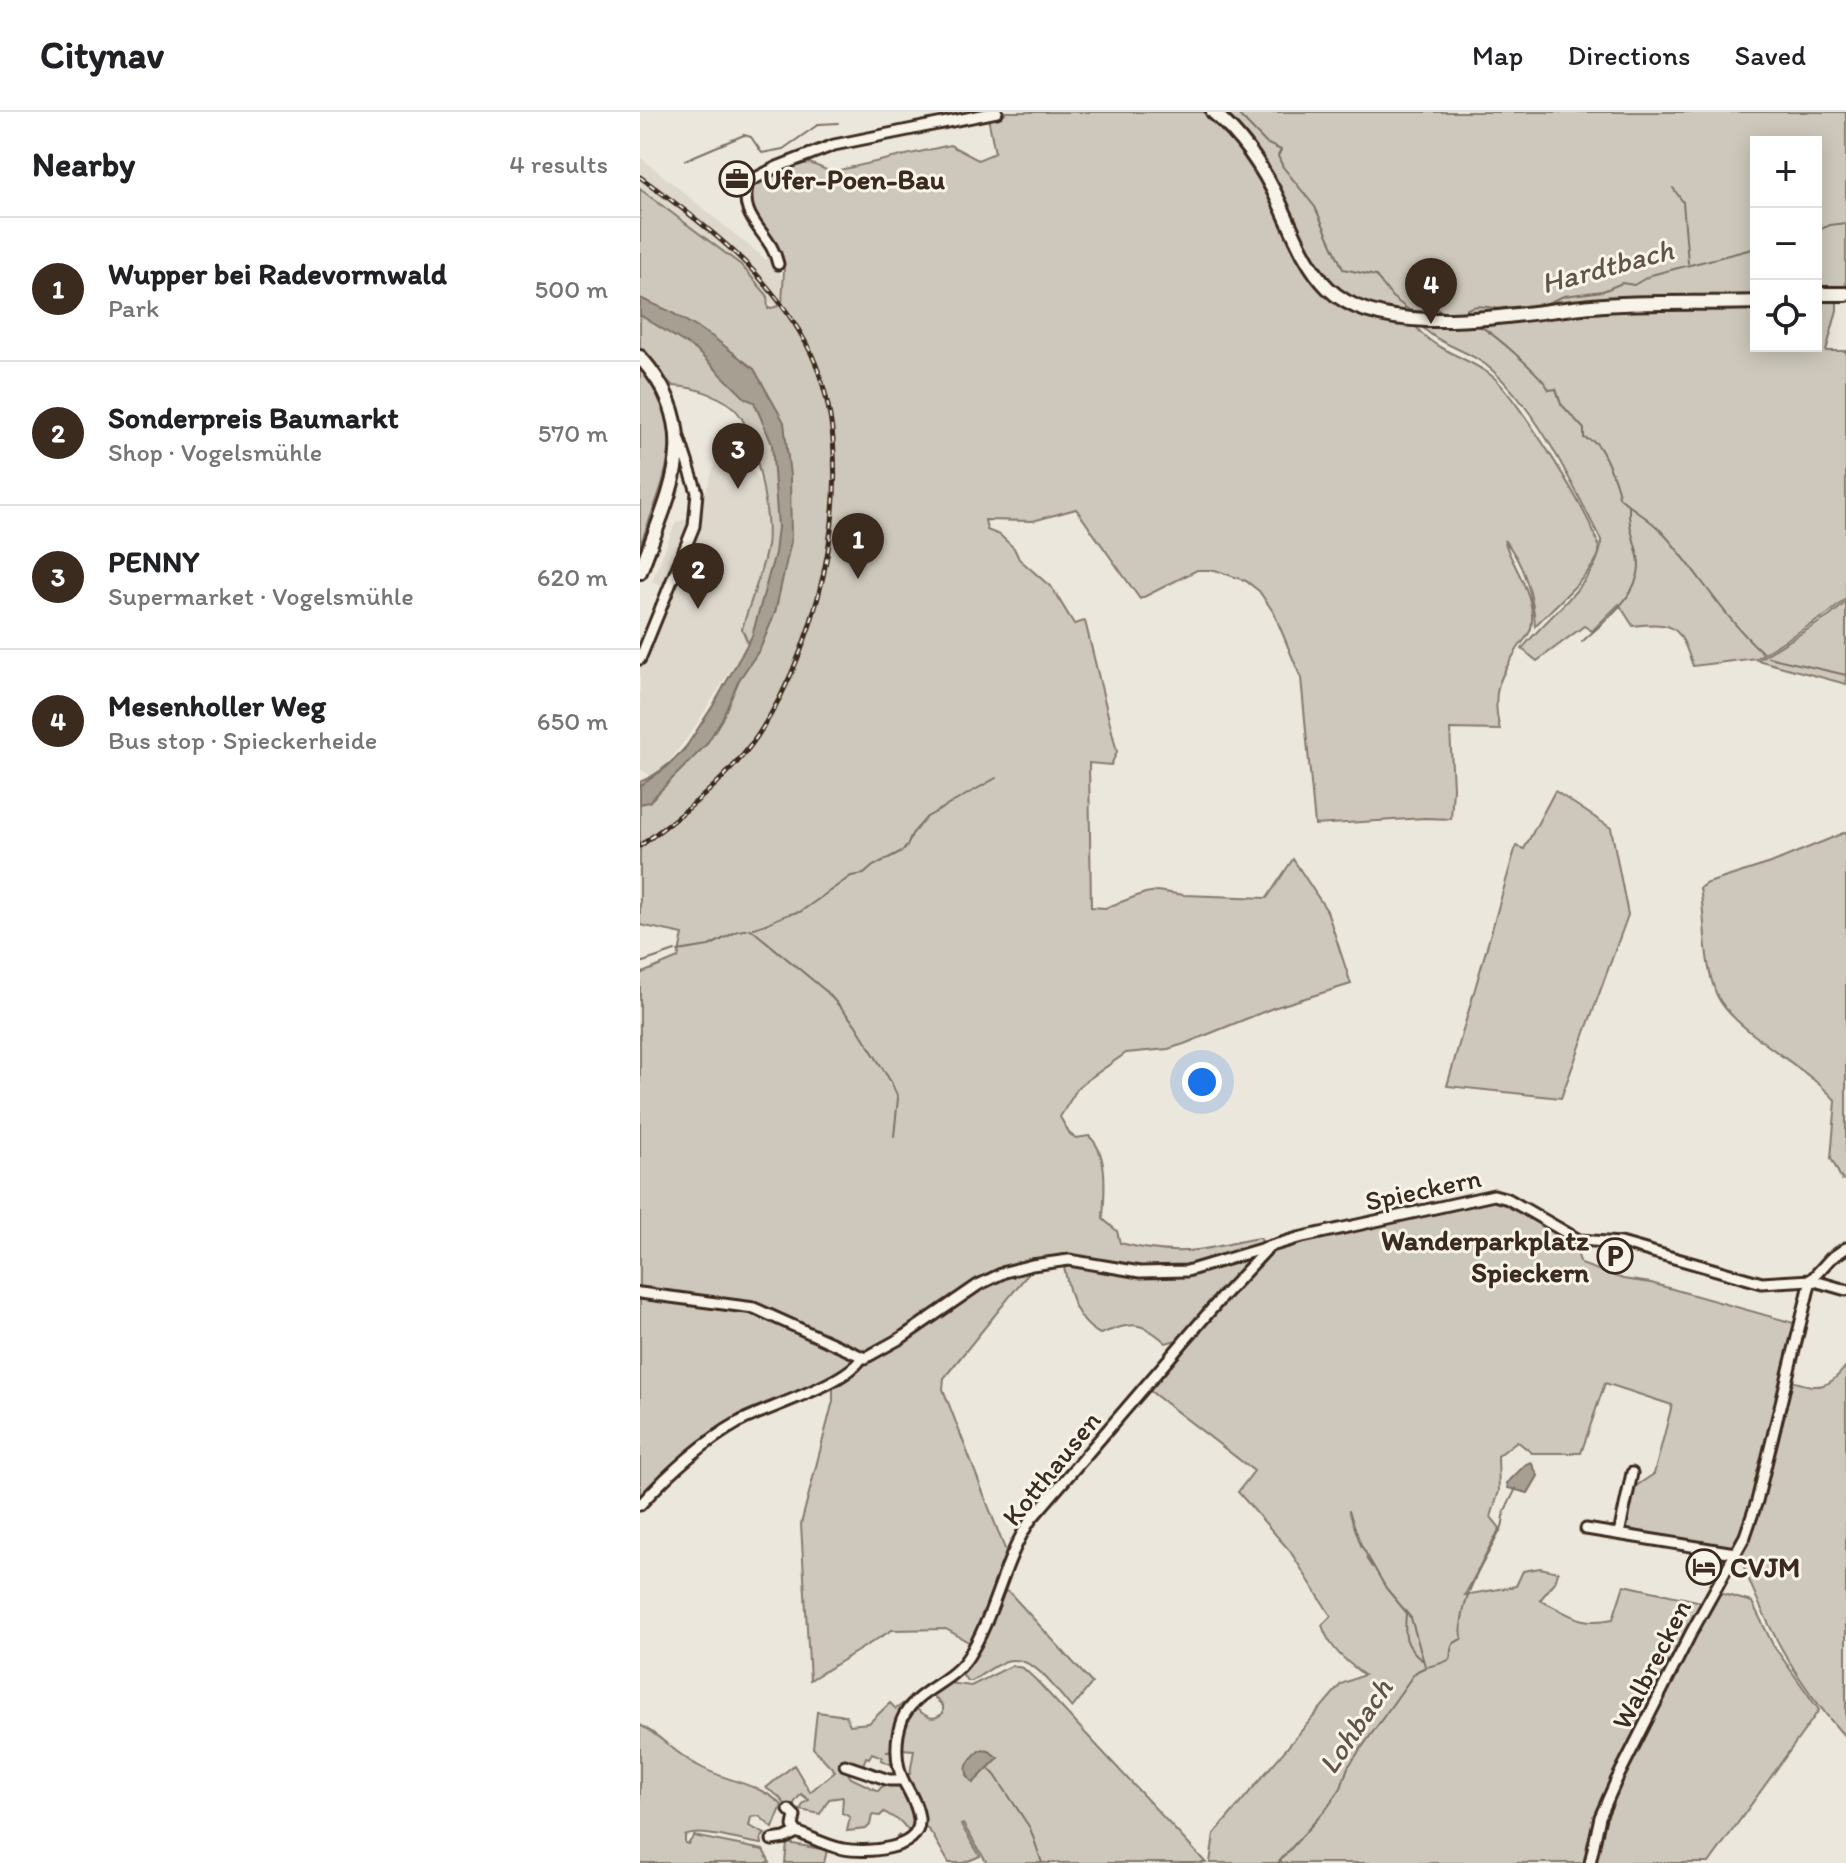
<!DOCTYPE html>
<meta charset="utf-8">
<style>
:root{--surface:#fff;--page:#f6f6f6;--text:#202124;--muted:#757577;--line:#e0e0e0;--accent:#3b2a1e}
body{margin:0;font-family:Itim,sans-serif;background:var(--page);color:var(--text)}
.controls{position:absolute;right:24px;top:24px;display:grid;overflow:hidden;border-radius:0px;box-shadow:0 4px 20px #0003}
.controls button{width:72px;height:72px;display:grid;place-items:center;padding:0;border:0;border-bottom:2px solid var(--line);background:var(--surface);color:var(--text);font:40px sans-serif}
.you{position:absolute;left:562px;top:970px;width:28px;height:28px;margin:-20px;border:6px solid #fff;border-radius:50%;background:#1a73e8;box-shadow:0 0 0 12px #1a73e833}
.badge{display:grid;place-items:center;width:52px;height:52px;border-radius:50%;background:var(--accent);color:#fff;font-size:26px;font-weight:700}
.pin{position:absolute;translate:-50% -66px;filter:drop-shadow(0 2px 4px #0008)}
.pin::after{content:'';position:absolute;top:42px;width:28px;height:24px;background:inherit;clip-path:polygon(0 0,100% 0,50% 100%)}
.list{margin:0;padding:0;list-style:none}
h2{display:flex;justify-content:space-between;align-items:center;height:104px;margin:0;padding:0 32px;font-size:34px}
h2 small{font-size:26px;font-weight:400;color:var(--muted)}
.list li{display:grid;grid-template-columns:52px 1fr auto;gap:24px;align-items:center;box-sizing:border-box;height:144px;padding:0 32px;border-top:2px solid var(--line)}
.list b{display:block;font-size:30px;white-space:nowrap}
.list p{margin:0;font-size:26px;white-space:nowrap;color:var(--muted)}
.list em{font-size:26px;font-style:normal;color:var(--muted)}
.icon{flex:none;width:44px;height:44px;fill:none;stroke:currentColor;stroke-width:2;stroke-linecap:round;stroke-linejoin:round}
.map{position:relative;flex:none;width:1206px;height:1751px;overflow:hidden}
header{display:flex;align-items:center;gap:48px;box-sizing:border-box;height:112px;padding:0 40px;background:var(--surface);border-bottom:2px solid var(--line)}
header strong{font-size:38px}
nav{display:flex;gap:44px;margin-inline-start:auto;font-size:28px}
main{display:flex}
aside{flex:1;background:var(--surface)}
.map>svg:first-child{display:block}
</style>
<header>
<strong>Citynav</strong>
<nav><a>Map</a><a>Directions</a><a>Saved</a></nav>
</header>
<main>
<aside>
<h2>Nearby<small>4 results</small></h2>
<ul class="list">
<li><span class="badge">1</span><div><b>Wupper bei Radevormwald</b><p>Park</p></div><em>500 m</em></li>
<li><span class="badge">2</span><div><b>Sonderpreis Baumarkt</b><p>Shop · Vogelsmühle</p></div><em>570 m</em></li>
<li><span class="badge">3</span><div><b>PENNY</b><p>Supermarket · Vogelsmühle</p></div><em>620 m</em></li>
<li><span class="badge">4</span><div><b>Mesenholler Weg</b><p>Bus stop · Spieckerheide</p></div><em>650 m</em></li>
</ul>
</aside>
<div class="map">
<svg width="1206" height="1751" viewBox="0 0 1206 1751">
<rect width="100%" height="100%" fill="#ece7dc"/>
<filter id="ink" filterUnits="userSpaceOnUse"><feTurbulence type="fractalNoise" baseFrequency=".0125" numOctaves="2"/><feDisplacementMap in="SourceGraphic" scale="16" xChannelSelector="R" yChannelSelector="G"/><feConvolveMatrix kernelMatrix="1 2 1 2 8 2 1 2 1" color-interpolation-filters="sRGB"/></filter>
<g filter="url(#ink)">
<g fill="#ddd7cc">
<path d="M0,45l124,101 14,6 5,23 -2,24 -141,-108z"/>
<path d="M79,339l23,4 18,25 7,28 1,34 -19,99 -59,93 -24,31 -16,10 -10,-6v-108l30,-72 -18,-8 24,-59 9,-2 16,-14z"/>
</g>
<g fill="#cec8bc" stroke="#84796d" stroke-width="2" fill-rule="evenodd">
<path d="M366,0h199c23,16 46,45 59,70 21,40 33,99 77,122 19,11 49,13 71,17 17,29 55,35 80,55 21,16 111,154 107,177 -3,17 -51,59 -64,73 -1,-28 -12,-65 -31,-86 7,25 34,56 27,88 -1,7 -9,14 -13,20 -20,32 -27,45 -18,82l-50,-1 3,59 -2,31 -26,-1 -110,7 -14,-147 -27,-65 -15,-22 -13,-10 -31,-11h-18l-57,29 -64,-90 -43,12 -48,-1 2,10 13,5 14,13 5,11 33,29 22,36 11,-3 32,131 -6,13 -22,-2 2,144 14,1 40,-15 12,-2 27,4 83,3 26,-39 34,52 24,73 -78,24 -89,36 -16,5 -42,4 -47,33 -19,31 10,17 6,4 13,-2c21,19 15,58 14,83l14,12 3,12c20,5 43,9 64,8 25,0 50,-10 76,-13l5,8 -85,93 -14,4c-26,-24 -35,-20 -66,-9 -28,-14 -33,-50 -38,-79l-61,13 -44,24 -123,85 -8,1 2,3 -97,44 -91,79v-208l113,15 69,25 -53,-26 -129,-20v-316l38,-16 5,-24 -43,-9v-143c51,-21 85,-91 108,-139l-6,-14c8,-27 20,-55 25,-83 4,-28 -11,-109 -28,-132 -13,-18 -45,-27 -66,-28l-33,-34v-163l101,76 26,30 1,14 14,-4 2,-35 -7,-21 -29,-39 1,-28 30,-14 31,-5 21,9 119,-27 28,15 17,-7 -7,-36 14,-1z"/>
<path d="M581,0h625v180l-9,-1v19l-11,41h20v248l-18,15 -72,44 -63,8c-14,-39 -16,-45 -60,-40l-14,-22 -27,27 -8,-5 -47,35 -15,-12c22,-30 81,-72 79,-109 -29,-56 -61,-127 -109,-170 -22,-21 -58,-25 -76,-50l39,-6c-30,-1 -63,0 -91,-9 -58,-20 -75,-106 -107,-152 -10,-16 -22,-29 -36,-41zM1116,30h60v204h-60z"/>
<path d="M0,255c53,62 23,113 0,179z"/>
<path d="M1206,490v82l-89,-24 73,-44z"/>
<path d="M915,679l56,37 17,87 -67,183 -114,-12 69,-240 8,3z"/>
<path d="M1206,720v347l-4,1 -11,-22 5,-57c-29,-35 -105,-71 -120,-108 -13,-32 -10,-71 -16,-105l5,-4 66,-21z"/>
<path d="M843,1087h19l77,43 -2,11 4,11 42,15 28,4 146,41 -13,55c31,8 41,15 62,-13v372c-50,-56 -80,-111 -106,-181l-5,-4 -116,-19 14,-46 21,-14 18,-69 -67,-22 -24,70h-49l-15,-12 -19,15 1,35 -8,26 9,11 -35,67 51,-9 7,-15 17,-3 18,4 -3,10 -15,18c29,14 39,26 73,19l11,-34 82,18 10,-11 36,10 21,43 46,65 -110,153h-499l4,-29 127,-150 23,-9c-18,-14 -35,-27 -42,-50l9,-9 -41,-65 -52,-59 16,-21 -109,-84 116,-128 13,-10 42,-12z"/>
<path d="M396,1152l-92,114 -1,11 65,168 -36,87 -26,-15 -54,1 -82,50 -9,-156 32,-123v-13l-2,-5 148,-98z"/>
<path d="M363,1479l6,1 83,91 -20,25c-16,-17 -38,-55 -66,-47 -12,4 -24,14 -34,20h-4l-7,-7 16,-23z"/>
<path d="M371,1554l12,2 13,12 170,183h-219l-24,-39 -2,1 19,31 -16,7h-15l-17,-29 -10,-11 -17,-48 5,-1 4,-24 -12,-1c-1,-16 2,-29 13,-41 10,7 17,15 28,5v-7l-12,-12 18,-11 22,3zM340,1638l9,1 9,7 -25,25 -6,-8z"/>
<path d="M269,1587h5l-12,19 -6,32 -10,1 10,3 -1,12 -14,-6 1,-3 -10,-4 -3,5 -3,-1 -4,11 -8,-1 -10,-6 -2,2 9,15 27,13 8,-9 19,4c15,26 21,49 -14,59l7,-10 6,4 5,-8 -8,-9 -17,-10 -4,4 -8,-1 -2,10 -4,4 -19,2 3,-14 -8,-4 1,-16 -14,2 -9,15 -20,-4 4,-7 5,-3 -8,-6 -9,12 2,2 -3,3 -13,-15 -12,-8 28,-23 16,27 25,-21 -22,-23 4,-36 29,4 4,9 19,-2 21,-20 6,6z"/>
<path d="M0,1613c21,11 36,29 57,40 28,17 61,17 85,40l-9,23 -14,-12 -8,1 -2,9 16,8 -4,4 1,6c-21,-2 -59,-16 -77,-8v7l3,1 6,-8 69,14 7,13h-130z"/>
<path d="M147,1731l40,7 -3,13h-39z"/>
</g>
<g fill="#a89f93" stroke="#7c7064" stroke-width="2">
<path d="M0,186l29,13 44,26 41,32 30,53 6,54 1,65 -16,72 -15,36 -21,31 -17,39 -16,26 -57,57 -9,2v-18l27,-19 17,-17 30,-46 38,-68 23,-83 3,-26 -6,-83 -18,-42 -8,-3 -50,-49 -56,-35z"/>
<path d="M891,1350l7,14 -10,17 -20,-5 -1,-5 19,-19z"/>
<path d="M340,1638l9,1 9,7 -25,25c-13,-13 -5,-23 7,-33z"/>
</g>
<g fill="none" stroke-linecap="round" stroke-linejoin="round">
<g stroke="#7c7064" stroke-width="2">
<path d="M306,0h4"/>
<path d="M596,0l30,31 15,7 -3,6 5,11 32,40 28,62 33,7 16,21 17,13 14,2 10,-4 11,4h20c10,-11 28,-3 42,-2"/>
<path d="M45,48l59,-25 7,2 11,16 21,-4 36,-25 19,-1"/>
<path d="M1033,76l10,14 5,61"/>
<path d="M1176,119l14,-6 16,-2"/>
<path d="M900,194l24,-10 39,-5 19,-8 12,2 17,-10 105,-27"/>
<path d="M839,214c12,5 65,51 70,64l7,-1 5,15 23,25v9c4,2 9,2 12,5 8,8 22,43 23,54 14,13 30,21 43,35 35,38 61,85 100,120"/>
<path d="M942,530c22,-21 64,-51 56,-86 -4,-18 -10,-30 -9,-49"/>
<path d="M1128,545l78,18"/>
<path d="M114,816c17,-4 29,-15 46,-16l51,-36 13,-2 9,-8 29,-15 5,-5 5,-12 15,-17 69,-39"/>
<path d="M38,839l31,-5 29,-15 13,-2 76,63 28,32 36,58 7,16 -4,38"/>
<path d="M0,851l35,-12"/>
<path d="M709,1399l12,34 25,43 25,30 14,48"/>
<path d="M726,1446l6,9"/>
<path d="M766,1501c-2,24 -2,31 16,47"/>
<path d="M348,1656l7,7 35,53 12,35"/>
<path d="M638,1751l49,-55 14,-20 7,-21 66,-93c10,-10 25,-7 36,-15 2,-12 -1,-15 12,-20 -5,-40 22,-76 39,-110 3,-5 2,-12 4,-18 3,-8 8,-15 11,-23"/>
</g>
<defs>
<g id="minor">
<path d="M138,152c-7,-33 -41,-43 -30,-82l29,-15 57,-22 163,-33"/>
<path d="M0,547l54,-133 3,-34 -18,-55"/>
<path d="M0,1181l114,15 111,50 36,-20 77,-53 27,-13 27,-7 37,-5 71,12 47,-1 111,-33 196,-43 14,4 71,41 42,3 141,40 49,-3 35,10"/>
<path d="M0,1393c28,-31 62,-62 99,-83 28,-15 110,-39 123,-65"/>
<path d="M946,1417l149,24"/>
<path d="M979,1422l13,-61"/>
<path d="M205,1653l44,15h14"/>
<path d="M149,1698l6,6 -2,10 4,6"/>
<path d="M132,1728l13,-2 12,-6c15,6 30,14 46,17 21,4 79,2 76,-30 -1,-14 -10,-27 -16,-39 -8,-18 -8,-42 -1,-60 12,-30 48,-35 66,-63 28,-43 34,-96 64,-139l190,-221 45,-48"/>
<path d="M950,1751l10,-46 16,-36 75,-148 54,-97 12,-35 54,-221 19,-21 16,-11"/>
</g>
<g id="major">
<path d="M573,0c30,25 51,57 67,92 14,29 25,61 48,84 55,55 194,24 264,18 55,-5 110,-2 164,-4"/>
<path d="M1176,182h30"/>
<path d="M0,245c67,75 29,135 0,215"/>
</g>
</defs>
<use href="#minor" stroke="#3b2a1e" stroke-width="15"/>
<use href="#major" stroke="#3b2a1e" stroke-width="18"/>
<use href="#minor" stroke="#f7f3e8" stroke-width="9"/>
<use href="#major" stroke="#f7f3e8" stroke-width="12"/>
<defs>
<path id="rail" d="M0,65c66,48 134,99 171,176 51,110 13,284 -53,382 -29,44 -76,79 -118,111"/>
</defs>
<use href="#rail" stroke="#3b2a1e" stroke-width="5"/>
<use href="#rail" stroke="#f7f3e8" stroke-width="2" stroke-dasharray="6" stroke-linecap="butt"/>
</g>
</g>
<defs>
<symbol id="office-ring" viewBox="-11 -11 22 22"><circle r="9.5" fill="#f7f3e8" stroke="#3b2a1e" stroke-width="1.5"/><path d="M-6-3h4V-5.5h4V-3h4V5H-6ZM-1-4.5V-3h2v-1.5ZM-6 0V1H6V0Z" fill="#3b2a1e"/></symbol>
<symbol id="parking-ring" viewBox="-11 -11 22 22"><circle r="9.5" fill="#f7f3e8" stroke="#3b2a1e" stroke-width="1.5"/><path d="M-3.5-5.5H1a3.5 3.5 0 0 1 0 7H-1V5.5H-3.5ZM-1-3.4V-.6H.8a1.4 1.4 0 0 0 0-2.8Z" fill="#3b2a1e"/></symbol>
<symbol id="hotel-ring" viewBox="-11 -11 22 22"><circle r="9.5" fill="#f7f3e8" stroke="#3b2a1e" stroke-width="1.5"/><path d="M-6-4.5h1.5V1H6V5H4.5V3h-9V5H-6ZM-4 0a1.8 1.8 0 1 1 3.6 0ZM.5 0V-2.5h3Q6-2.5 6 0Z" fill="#3b2a1e"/></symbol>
</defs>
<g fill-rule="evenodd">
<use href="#office-ring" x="77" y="47" width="40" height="40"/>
<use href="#parking-ring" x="955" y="1124" width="40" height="40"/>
<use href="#hotel-ring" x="1044" y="1435" width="40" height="40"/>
</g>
<g text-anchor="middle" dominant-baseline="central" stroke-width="6" stroke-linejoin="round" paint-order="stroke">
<g font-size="28" font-weight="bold" fill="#3b2a1e" stroke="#f7f3e8" text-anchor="start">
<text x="123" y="67">Ufer-Poen-Bau</text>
<text x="949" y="1128" text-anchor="end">Wanderparkplatz<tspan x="949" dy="32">Spieckern</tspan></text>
<text x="1090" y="1455">CVJM</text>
</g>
<g font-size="28" fill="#3b2a1e" stroke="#f7f3e8">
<text transform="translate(783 1077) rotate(-12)">Spieckern</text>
<text transform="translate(411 1356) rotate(-51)">Kotthausen</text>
<text transform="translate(1011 1552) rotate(-63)">Walbrecken</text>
</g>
<g font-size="30" font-style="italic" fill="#615347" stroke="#f7f3e8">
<text transform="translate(967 154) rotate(-15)">Hardtbach</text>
<text transform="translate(715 1614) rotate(-56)">Lohbach</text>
</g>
</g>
</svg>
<div class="controls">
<button>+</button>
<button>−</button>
<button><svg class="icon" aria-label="locate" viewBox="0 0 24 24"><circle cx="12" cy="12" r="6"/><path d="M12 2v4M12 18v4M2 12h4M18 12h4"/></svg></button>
</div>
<div class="you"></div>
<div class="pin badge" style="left:218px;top:467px">1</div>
<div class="pin badge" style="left:58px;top:497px">2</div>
<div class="pin badge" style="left:98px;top:377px">3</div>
<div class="pin badge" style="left:791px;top:212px">4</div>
</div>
</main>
